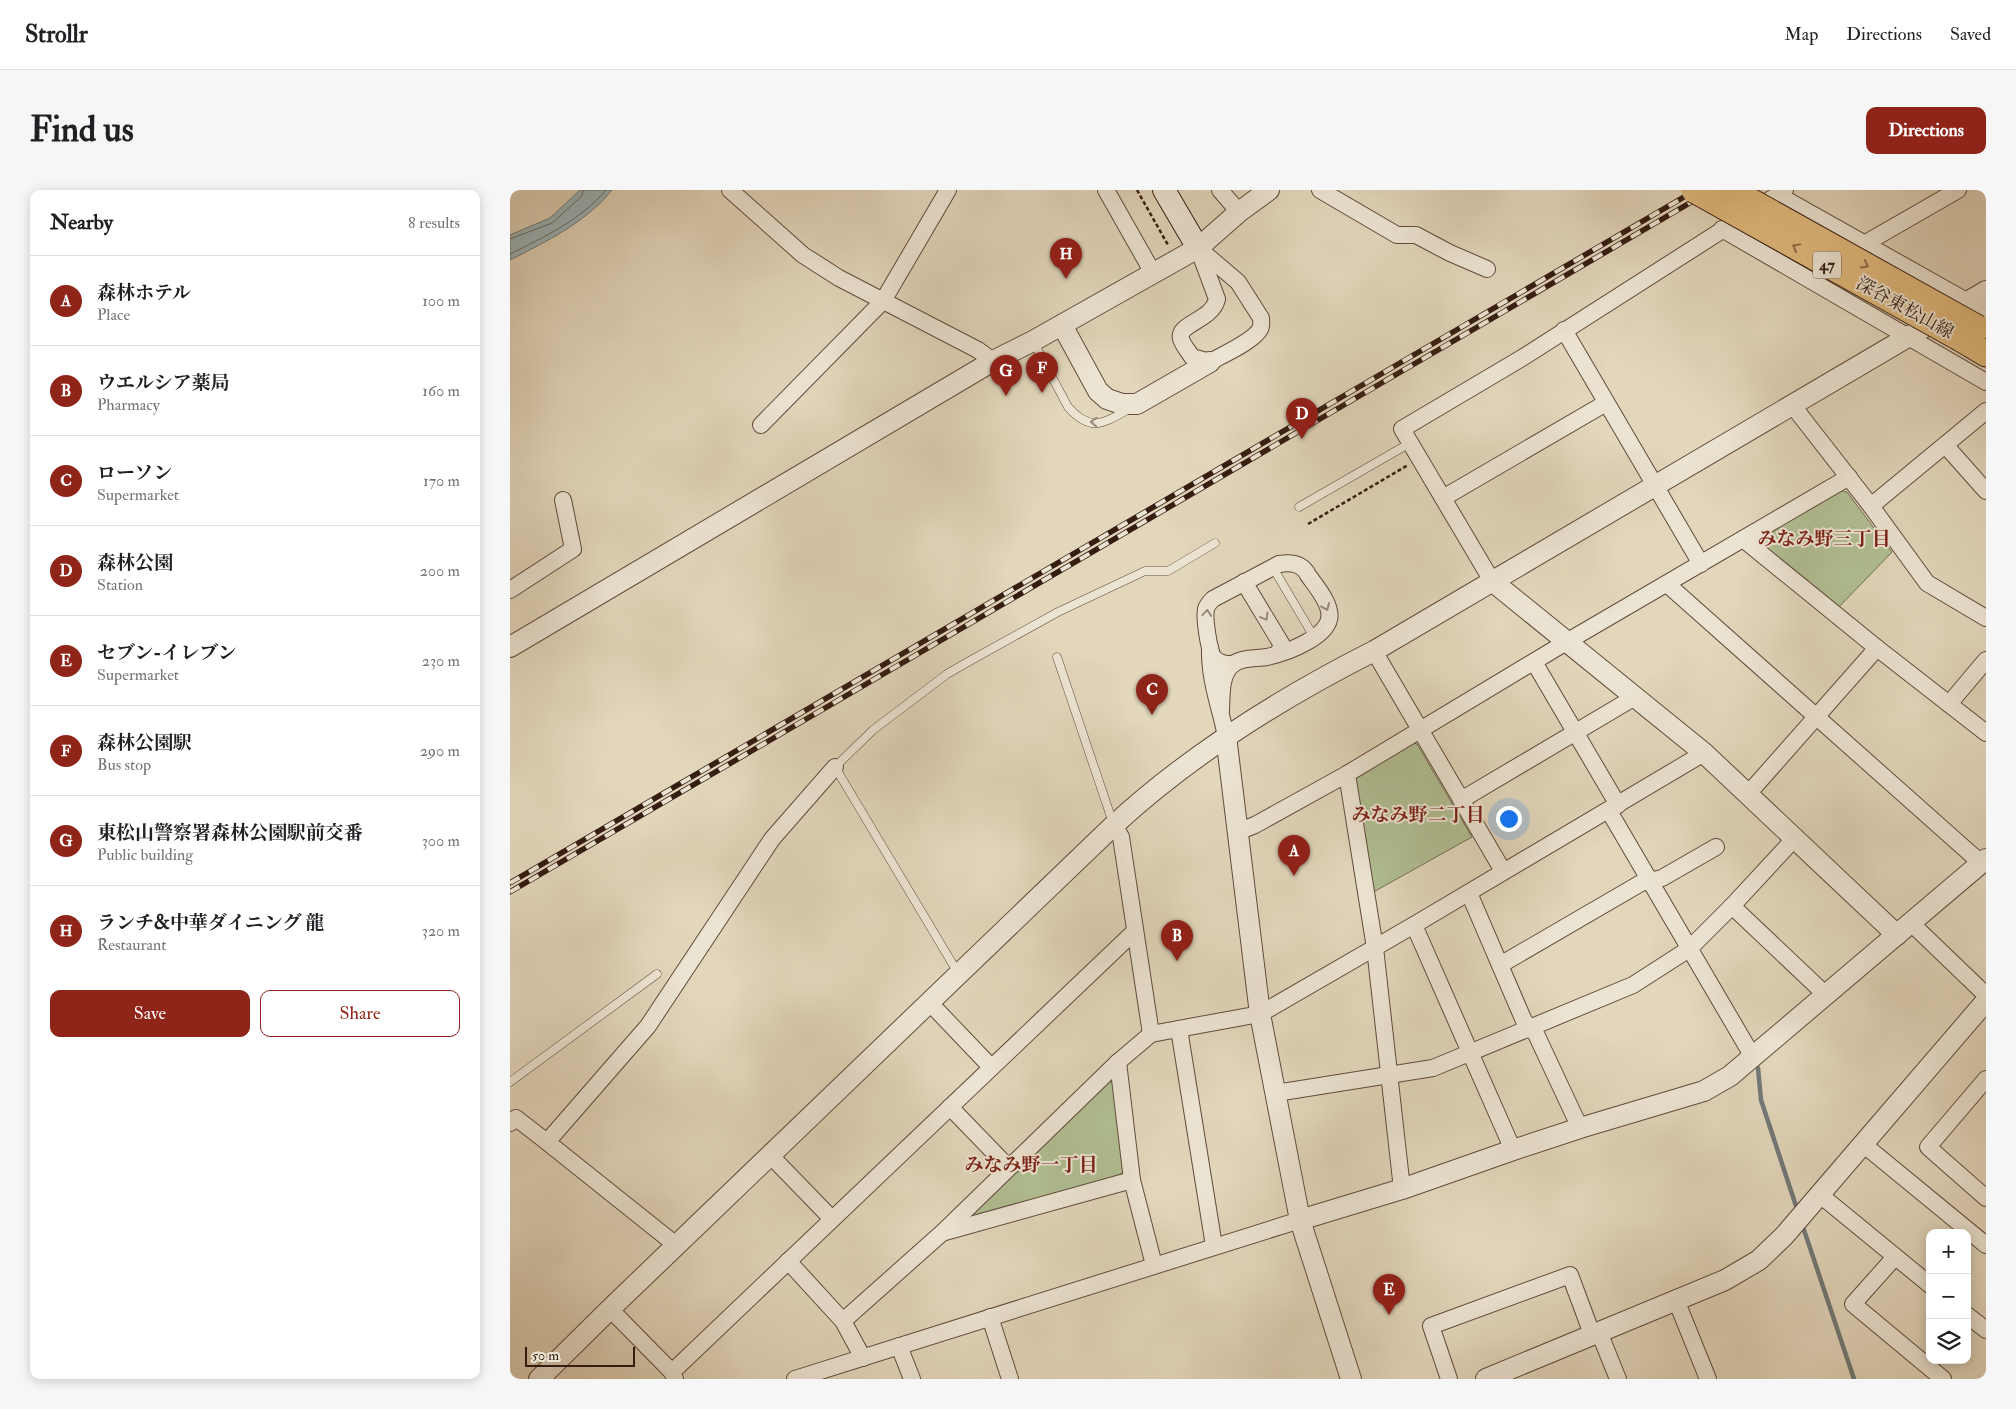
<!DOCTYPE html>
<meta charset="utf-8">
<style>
:root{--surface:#fff;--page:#f6f6f6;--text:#202124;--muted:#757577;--line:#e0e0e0;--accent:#8f2418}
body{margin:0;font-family:"IM FELL Double Pica","Noto Serif JP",serif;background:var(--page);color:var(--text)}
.controls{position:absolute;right:15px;bottom:15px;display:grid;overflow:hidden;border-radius:10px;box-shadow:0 2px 12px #0003}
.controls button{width:45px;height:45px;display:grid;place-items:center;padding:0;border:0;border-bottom:1px solid var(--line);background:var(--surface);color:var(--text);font:25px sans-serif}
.scale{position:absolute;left:15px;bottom:12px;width:110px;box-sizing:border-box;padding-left:5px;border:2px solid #351d11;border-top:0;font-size:14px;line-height:18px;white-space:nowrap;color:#351d11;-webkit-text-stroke:4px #ece4d3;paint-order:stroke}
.you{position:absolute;left:998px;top:628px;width:18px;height:18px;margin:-12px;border:4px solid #fff;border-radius:50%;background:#1a73e8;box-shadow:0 0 0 8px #1a73e833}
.badge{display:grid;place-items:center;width:32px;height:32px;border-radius:50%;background:var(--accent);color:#fff;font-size:16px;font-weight:700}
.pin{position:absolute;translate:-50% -41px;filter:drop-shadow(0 1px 2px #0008)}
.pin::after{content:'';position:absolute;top:26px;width:18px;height:15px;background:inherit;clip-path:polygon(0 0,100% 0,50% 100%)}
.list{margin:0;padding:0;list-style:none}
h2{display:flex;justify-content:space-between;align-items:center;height:65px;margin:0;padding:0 20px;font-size:21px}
h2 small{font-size:16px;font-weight:400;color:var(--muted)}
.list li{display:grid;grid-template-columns:32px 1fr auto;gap:15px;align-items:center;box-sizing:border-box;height:90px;padding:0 20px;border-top:1px solid var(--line)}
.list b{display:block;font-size:19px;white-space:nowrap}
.list p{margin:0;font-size:16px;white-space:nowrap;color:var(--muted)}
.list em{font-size:16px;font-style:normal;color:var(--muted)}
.actions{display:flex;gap:10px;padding:15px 20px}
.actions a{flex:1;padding:11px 0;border:1px solid var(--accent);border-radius:10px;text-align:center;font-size:18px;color:var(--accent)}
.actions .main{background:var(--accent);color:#fff}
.icon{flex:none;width:28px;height:28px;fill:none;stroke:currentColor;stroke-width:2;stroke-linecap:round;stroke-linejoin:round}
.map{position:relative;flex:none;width:1476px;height:1189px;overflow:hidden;border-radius:10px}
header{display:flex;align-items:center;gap:30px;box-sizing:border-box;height:70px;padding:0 25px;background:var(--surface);border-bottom:1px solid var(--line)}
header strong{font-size:24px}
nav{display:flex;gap:28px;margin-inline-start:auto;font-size:18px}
.intro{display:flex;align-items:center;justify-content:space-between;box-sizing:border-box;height:120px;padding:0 30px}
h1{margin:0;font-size:35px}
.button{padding:12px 22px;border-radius:10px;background:var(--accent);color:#fff;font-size:18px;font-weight:700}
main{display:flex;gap:30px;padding:0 30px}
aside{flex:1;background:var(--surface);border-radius:10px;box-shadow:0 2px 12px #0003}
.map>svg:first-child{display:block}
</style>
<header>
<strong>Strollr</strong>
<nav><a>Map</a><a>Directions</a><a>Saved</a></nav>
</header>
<div class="intro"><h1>Find us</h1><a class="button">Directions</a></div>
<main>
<aside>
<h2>Nearby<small>8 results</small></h2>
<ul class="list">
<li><span class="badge">A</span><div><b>森林ホテル</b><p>Place</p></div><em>100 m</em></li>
<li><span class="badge">B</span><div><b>ウエルシア薬局</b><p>Pharmacy</p></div><em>160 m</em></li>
<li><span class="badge">C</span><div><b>ローソン</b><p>Supermarket</p></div><em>170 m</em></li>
<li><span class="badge">D</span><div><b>森林公園</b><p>Station</p></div><em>200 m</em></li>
<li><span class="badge">E</span><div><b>セブン-イレブン</b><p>Supermarket</p></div><em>230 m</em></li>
<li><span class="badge">F</span><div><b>森林公園駅</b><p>Bus stop</p></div><em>290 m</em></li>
<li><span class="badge">G</span><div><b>東松山警察署森林公園駅前交番</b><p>Public building</p></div><em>300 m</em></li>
<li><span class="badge">H</span><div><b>ランチ&amp;中華ダイニング 龍</b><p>Restaurant</p></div><em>320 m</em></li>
</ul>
<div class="actions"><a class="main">Save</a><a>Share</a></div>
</aside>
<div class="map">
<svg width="1476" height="1189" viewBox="0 0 1476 1189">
<rect width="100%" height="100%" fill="#e2d6bb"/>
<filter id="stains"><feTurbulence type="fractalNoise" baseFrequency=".004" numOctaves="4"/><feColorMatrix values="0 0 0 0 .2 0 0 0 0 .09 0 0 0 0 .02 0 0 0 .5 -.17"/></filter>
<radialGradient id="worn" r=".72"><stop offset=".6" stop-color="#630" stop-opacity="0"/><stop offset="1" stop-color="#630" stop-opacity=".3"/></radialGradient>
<g fill="#b0be92" stroke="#726e52">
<path d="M1329,300l8,2 45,60 -55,57 -80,-63v-7z"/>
<path d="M901,552l6,2 55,93 -104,58 -13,-121z"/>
<path d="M596,890l10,4 12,85 -11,7 -145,46 -6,-8z"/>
</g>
<path fill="#9bb6bc" stroke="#727978" d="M70,0h32c-27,33 -65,51 -102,70v-25l40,-17z"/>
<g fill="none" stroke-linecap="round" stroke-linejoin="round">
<g stroke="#686a66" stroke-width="1">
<path d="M0,49l42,-16 30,-27 1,-6"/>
<path d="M0,64c34,-17 71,-34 96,-64"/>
</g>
<g stroke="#727978" stroke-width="4.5">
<path d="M1248,878l3,32 37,112"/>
<path d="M1292,1034l52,155"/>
</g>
<defs>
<g id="service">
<path d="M523,151l35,66c22,25 35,17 59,3"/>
<path d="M789,317l111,-64"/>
<path d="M762,376l42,71"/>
<path d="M547,467l56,166"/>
<path d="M448,783l-123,-206 38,-37 74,-56 19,-11 92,-51 87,-41h23l47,-28"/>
<path d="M0,892l147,-108"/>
</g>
<g id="minor">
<path d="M220,0l73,65 36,23 139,72 15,11"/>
<path d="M596,0l47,83"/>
<path d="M710,0l19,22"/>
<path d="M810,0l77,45h19l34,18 37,16"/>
<path d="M1268,5l208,117"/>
<path d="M1212,39l264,153"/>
<path d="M1354,54l94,-54"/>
<path d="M688,58l40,34 23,36c0,4 1,8 -1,11 -6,12 -38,26 -50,33l-18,-5c-4,-6 -9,-12 -11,-18 -4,-16 31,-18 36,-40z"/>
<path d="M1054,140l137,234"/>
<path d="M1283,216l78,100 56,77 59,35"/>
<path d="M251,235l122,-124 65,-111"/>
<path d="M1436,256l40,45"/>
<path d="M933,308l163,-95"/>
<path d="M1361,316l115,-95"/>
<path d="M1233,349l134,109 109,85"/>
<path d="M982,391l-90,-152 120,-71 263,-168"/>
<path d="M734,392l38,63 -4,8"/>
<path d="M1157,394l314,279"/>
<path d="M0,400l63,-41 -10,-49"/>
<path d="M700,458c-1,31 10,59 16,88"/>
<path d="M864,461l129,220"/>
<path d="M1024,472l84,143"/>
<path d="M1439,514l37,-44"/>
<path d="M711,520c1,-14 -1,-33 10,-44 9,-9 24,-7 36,-9 18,-4 68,-21 62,-46 -2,-12 -14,-26 -21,-36 -6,-12 -17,-13 -29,-11l-66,35c-3,3 -6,6 -7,10 -2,8 3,44 8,49 6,6 12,6 19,6"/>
<path d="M837,584l28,174 27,241"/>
<path d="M1238,604l129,-146"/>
<path d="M951,610l174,-103"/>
<path d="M1099,621l144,246"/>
<path d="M604,635l7,12 30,197"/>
<path d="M727,642l18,-7 92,-51 221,-133 281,-164"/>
<path d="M959,703l55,128 12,13 44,94"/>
<path d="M1222,716l94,89"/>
<path d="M1401,733l75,72"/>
<path d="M904,735l99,225"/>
<path d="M990,775l141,-82 21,-5 54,-31"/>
<path d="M419,812l62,65"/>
<path d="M669,839l35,217"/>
<path d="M608,872l14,118 22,85"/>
<path d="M1476,889l-58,68 58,51"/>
<path d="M766,903l157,-25 200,-83 56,-36 43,-43 63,-68"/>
<path d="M440,917l58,60"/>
<path d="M0,933l6,-5 31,24"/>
<path d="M1353,954l123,101"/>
<path d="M260,965l62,64"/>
<path d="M1309,1004l111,91"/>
<path d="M435,1042l187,-52"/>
<path d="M166,1055l-129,-103 101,-116 124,-187 63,-72"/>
<path d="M1385,1067l-42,47 90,75"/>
<path d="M278,1071l55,60 20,37"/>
<path d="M1166,1110l32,79"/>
<path d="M100,1119l62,63 3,7"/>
<path d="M1457,1125l19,15"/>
<path d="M480,1127l20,62"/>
<path d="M333,1131l100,-89 175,-170 33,-28 109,-20 154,-89 290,-172"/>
<path d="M1089,1142l19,47"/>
<path d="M389,1156l13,33"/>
<path d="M162,1182l463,-441"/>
<path d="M285,1189l505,-159"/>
<path d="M939,1189l-18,-53 139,-51 22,59"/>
</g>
<g id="tertiary">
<path d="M552,135l36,66 9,8 15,5h15l73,-42"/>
<path d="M982,391l212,172 193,182"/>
<path d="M0,457l483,-286 40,-20 165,-93 41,-36 30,-22"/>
<path d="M716,546l34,278 40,206 51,159"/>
<path d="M790,1030l102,-31 111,-39 67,-22 124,-37 26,-15 256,-217"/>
<path d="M29,1189l71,-70 504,-484c77,-71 167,-127 260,-174l612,-360"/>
<path d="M976,1189l239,-99 34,-20 25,-24 202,-235"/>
</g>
<path id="secondary" d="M654,0l34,58"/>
<path id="primary" d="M1451,149l25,15"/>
</defs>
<use href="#service" stroke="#604b3c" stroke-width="9"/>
<use href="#minor" stroke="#604b3c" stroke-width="18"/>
<use href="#tertiary" stroke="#604b3c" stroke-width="22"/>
<use href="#secondary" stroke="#351d11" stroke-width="24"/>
<use href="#primary" stroke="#351d11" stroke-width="27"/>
<g stroke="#351d11" stroke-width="2.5" stroke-dasharray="4 2.5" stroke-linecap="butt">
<path d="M627,0l31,55"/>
<path d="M798,334l100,-59"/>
</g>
<use href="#service" stroke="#ece4d3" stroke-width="8"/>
<use href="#minor" stroke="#ece4d3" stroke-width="16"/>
<use href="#tertiary" stroke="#ece4d3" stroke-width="20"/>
<use href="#secondary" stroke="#ece4d3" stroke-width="22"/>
<use href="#primary" stroke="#e1bb7e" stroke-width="25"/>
<defs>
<g id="rail">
<path d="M0,693l1186,-693"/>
<path d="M0,702l1202,-702"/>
</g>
</defs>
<use href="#rail" stroke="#351d11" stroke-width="5.5"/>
<use href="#rail" stroke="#ece4d3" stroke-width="4" stroke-dasharray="11" stroke-linecap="butt"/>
<defs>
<g id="primary-bridge">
<path d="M1184,0l267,149"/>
<path d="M1221,0l247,138"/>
</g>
</defs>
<use href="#primary-bridge" stroke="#351d11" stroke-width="27" stroke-linecap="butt"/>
<use href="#primary-bridge" stroke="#e1bb7e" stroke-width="25"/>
</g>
<defs><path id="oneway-chevron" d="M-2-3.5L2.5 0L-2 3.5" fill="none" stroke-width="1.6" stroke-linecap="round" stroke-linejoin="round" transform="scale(1.25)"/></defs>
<g stroke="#8b6c48">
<use href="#oneway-chevron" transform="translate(1286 57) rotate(-151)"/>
<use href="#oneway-chevron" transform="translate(1355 75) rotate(29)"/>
</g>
<g stroke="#9a8a7c">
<use href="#oneway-chevron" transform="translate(584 232) rotate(-178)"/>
<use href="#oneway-chevron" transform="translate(816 417) rotate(67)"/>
<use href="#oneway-chevron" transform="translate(697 423) rotate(-85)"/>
<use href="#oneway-chevron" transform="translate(755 427) rotate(59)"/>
</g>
<g text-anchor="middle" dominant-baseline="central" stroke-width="4" stroke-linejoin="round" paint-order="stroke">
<rect fill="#ece4d3" stroke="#6c594b" stroke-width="1" x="1303" y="61.5" width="28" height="27" rx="4"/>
<g font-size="16" font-weight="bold" fill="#351d11">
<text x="1317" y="75">47</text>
</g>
<g font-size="18" fill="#351d11" stroke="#ece4d3">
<text transform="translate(1395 118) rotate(29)">深谷東松山線</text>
</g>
<g font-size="19" font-weight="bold" fill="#7a1f14" stroke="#ece4d3">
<text x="1314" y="349">みなみ野三丁目</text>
<text x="908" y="625">みなみ野二丁目</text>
<text x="521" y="975">みなみ野一丁目</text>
</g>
</g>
<rect width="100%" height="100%" filter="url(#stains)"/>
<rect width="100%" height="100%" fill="url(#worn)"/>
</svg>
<div class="controls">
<button>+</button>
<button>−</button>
<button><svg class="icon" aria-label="layers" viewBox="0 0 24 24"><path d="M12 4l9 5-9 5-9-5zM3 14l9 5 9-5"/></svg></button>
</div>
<div class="scale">50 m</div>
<div class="you"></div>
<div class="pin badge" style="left:784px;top:686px">A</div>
<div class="pin badge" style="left:667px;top:771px">B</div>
<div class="pin badge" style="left:642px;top:525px">C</div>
<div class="pin badge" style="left:792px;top:249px">D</div>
<div class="pin badge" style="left:879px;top:1125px">E</div>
<div class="pin badge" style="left:532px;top:203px">F</div>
<div class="pin badge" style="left:496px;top:206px">G</div>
<div class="pin badge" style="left:556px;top:89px">H</div>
</div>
</main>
